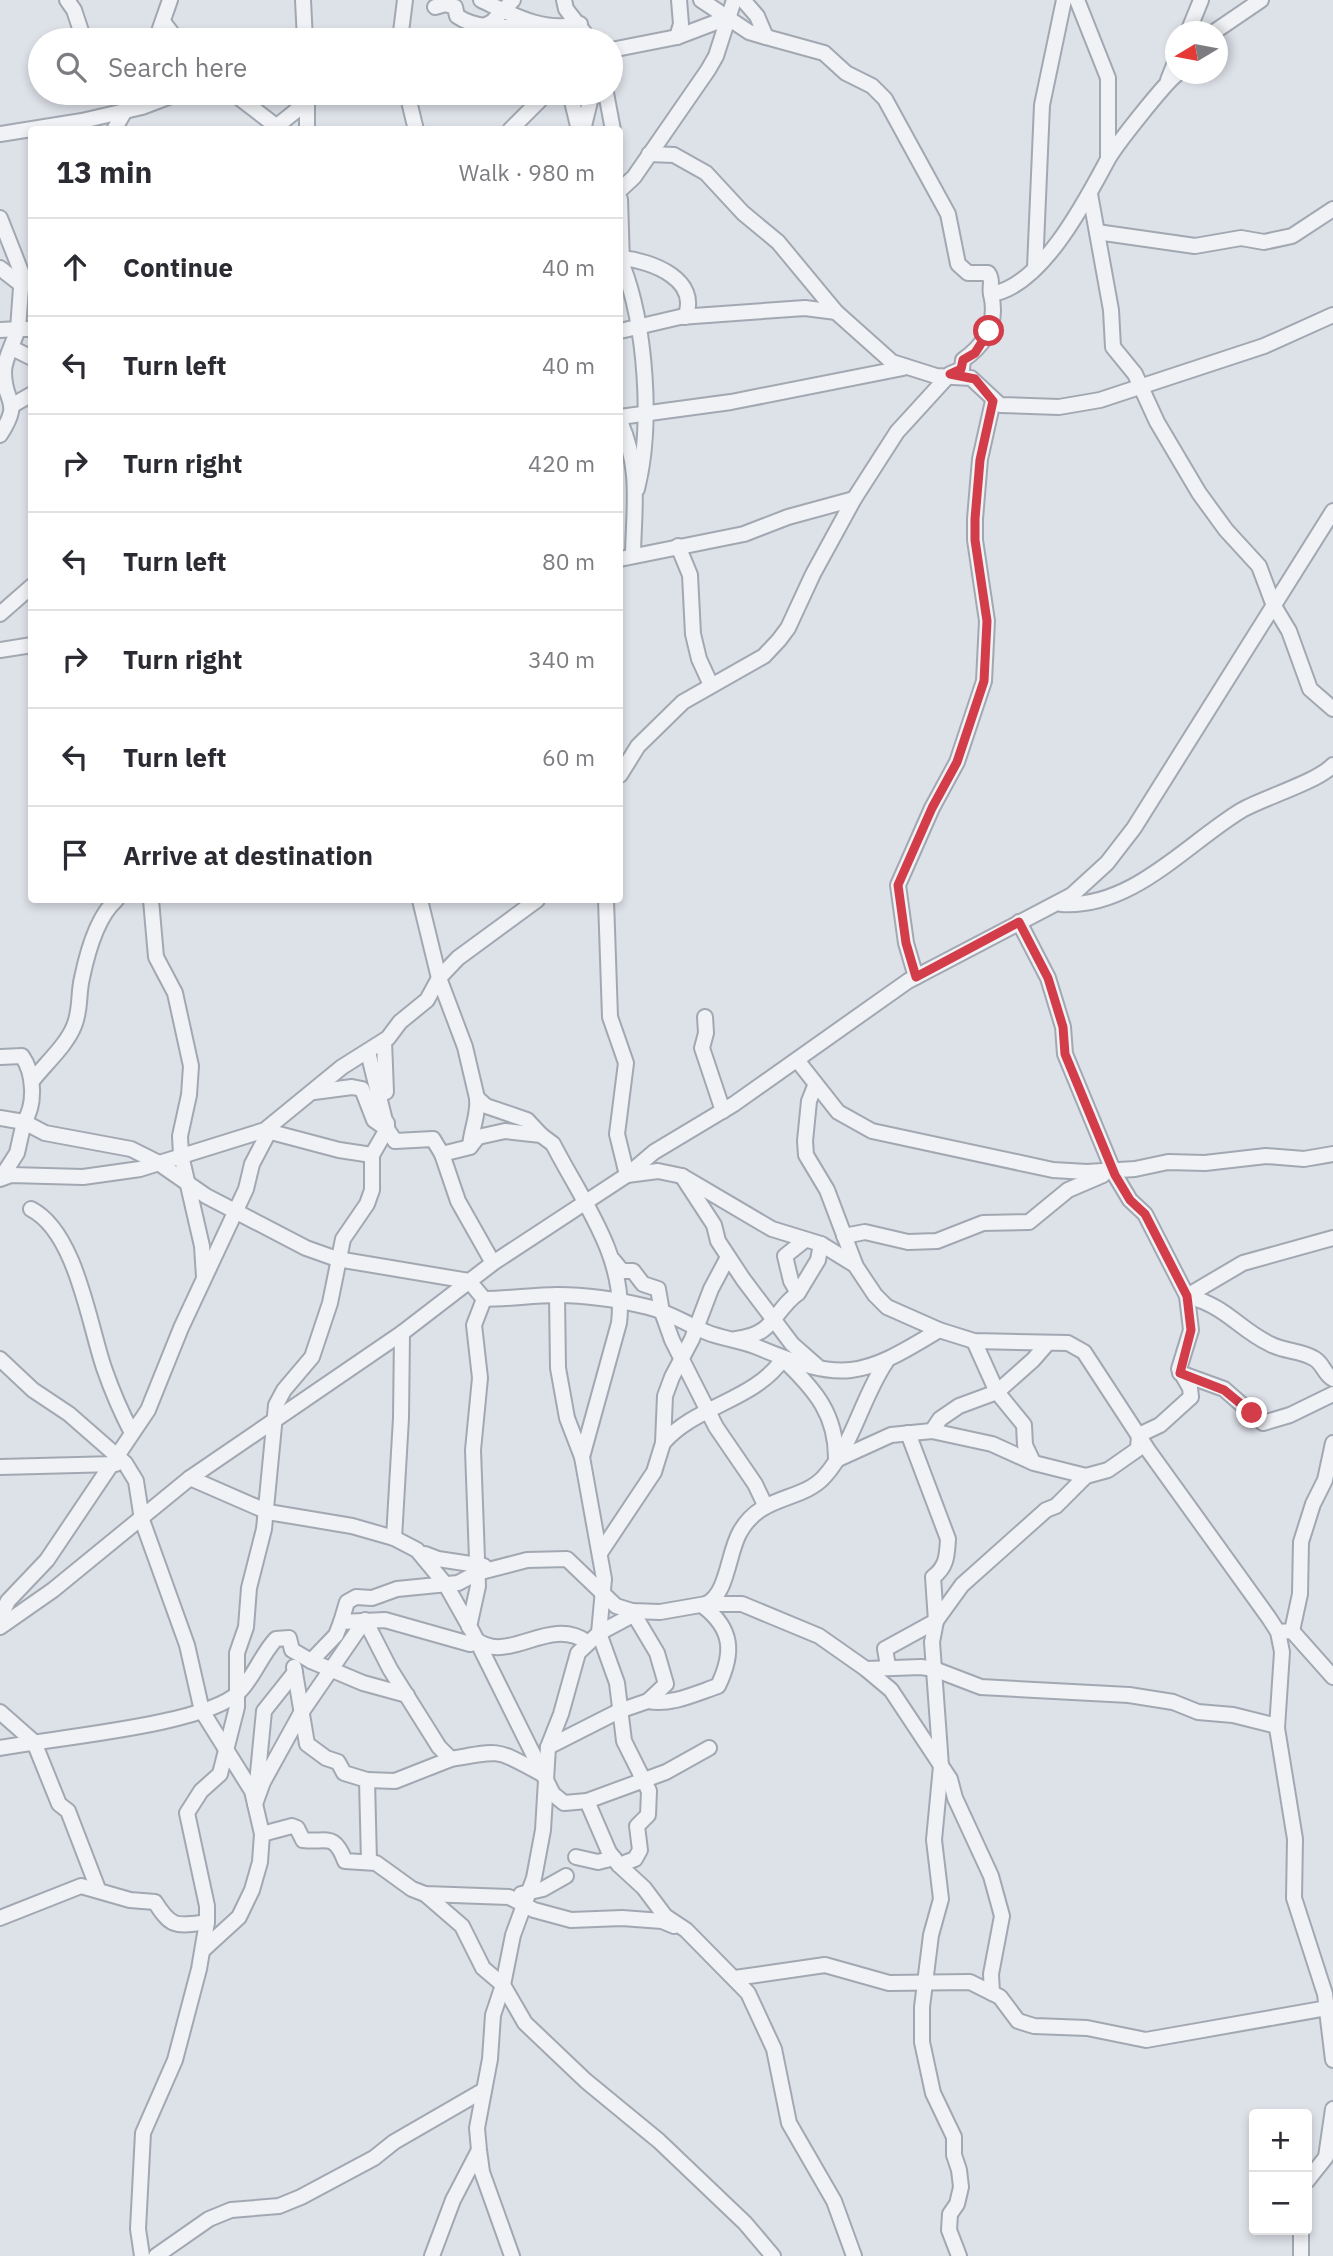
<!DOCTYPE html>
<meta charset="utf-8">
<style>
:root{--surface:#fff;--page:#f2f2f3;--text:#2b2b33;--muted:#7c7c81;--line:#e1e1e2}
body{margin:0;font-family:"IBM Plex Sans",sans-serif;background:var(--page);color:var(--text)}
.controls{position:absolute;right:21px;bottom:21px;display:grid;overflow:hidden;border-radius:7px;box-shadow:0 4px 10px #0003}
.controls button{width:63px;height:63px;display:grid;place-items:center;padding:0;border:0;border-bottom:2px solid var(--line);background:var(--surface);color:var(--text);font:35px sans-serif}
.compass{position:absolute;left:1165px;top:21px;width:63px;height:63px;border-radius:50%;background:var(--surface);box-shadow:0 4px 10px #0003;rotate:260deg}
.stop{position:absolute;width:21px;height:21px;margin:-16px;border:5px solid #d23d49;border-radius:50%;background:#fff}
.stop.end{background:#d23d49;border-color:#fff;box-shadow:0 2px 7px #0008}
.list{margin:0;padding:0;list-style:none}
h2{display:flex;justify-content:space-between;align-items:center;height:91px;margin:0;padding:0 28px;font-size:30px}
h2 small{font-size:23px;font-weight:400;color:var(--muted)}
.list li{display:grid;grid-template-columns:46px 1fr auto;gap:21px;align-items:center;box-sizing:border-box;height:98px;padding:0 28px;border-top:2px solid var(--line)}
.list b{display:block;font-size:26px;white-space:nowrap}
.list em{font-size:23px;font-style:normal;color:var(--muted)}
.icon{flex:none;width:38px;height:38px;fill:none;stroke:currentColor;stroke-width:2;stroke-linecap:round;stroke-linejoin:round}
.map{position:relative;flex:none;width:1333px;height:2256px;overflow:hidden}
.search{position:absolute;background:var(--surface);box-shadow:0 4px 10px #0003;left:28px;top:28px;width:595px;height:77px;display:flex;align-items:center;gap:18px;box-sizing:border-box;padding:0 24px;border-radius:38px;color:var(--muted);font-size:26px}
.panel{position:absolute;background:var(--surface);box-shadow:0 4px 10px #0003;left:28px;top:126px;width:595px;height:777px;border-radius:7px}
.map>svg:first-child{display:block}
</style>
<div class="map">
<svg width="1333" height="2256" viewBox="0 0 1333 2256">
<rect width="100%" height="100%" fill="#dde1e8"/>
<g fill="none" stroke-linecap="round" stroke-linejoin="round">
<defs>
<g id="minor">
<path d="M67,0l7,10 10,30"/>
<path d="M303,0l2,40"/>
<path d="M481,0c32,15 63,33 99,24"/>
<path d="M564,0l2,9 24,31"/>
<path d="M701,0l48,32 17,5"/>
<path d="M1077,0l31,78v80"/>
<path d="M435,7l11,-3 9,3 2,9c26,18 61,8 91,11"/>
<path d="M164,23l13,17"/>
<path d="M1188,32l13,-32"/>
<path d="M1214,32l47,-32"/>
<path d="M677,37l4,-13 -2,-24"/>
<path d="M156,40l14,-40"/>
<path d="M400,40l5,-40"/>
<path d="M459,40l33,-18 21,-22"/>
<path d="M611,50l66,-13 50,-19"/>
<path d="M1168,80l8,-20"/>
<path d="M233,93l48,37"/>
<path d="M407,93l9,37"/>
<path d="M570,93l9,37"/>
<path d="M606,93l7,37"/>
<path d="M114,130l21,-37"/>
<path d="M272,130l35,-28"/>
<path d="M307,130v-34"/>
<path d="M510,130l30,-30 1,-7"/>
<path d="M583,130l9,-37"/>
<path d="M0,134l82,-13 60,-14 37,-14"/>
<path d="M649,154l25,1 32,18 37,40 35,29 58,70 56,50 44,14 35,2 29,27 59,2 41,-7 164,-54 69,-31"/>
<path d="M620,190l14,-13 74,-107 8,-14 18,-56"/>
<path d="M1090,194l21,116 2,37 22,27 22,48 42,71 27,37 33,36 15,40 15,25 21,58 23,20"/>
<path d="M620,199l2,65"/>
<path d="M0,218l22,56 -4,55 -18,1"/>
<path d="M1097,232l98,14 46,-8 23,4 28,-6 41,-27"/>
<path d="M622,258c30,3 79,22 63,59"/>
<path d="M622,264c24,61 31,162 15,225"/>
<path d="M0,268l23,18 3,-3"/>
<path d="M1035,268l7,-163 22,-105"/>
<path d="M991,294c50,-7 94,-92 116,-133 7,-14 58,-78 70,-87"/>
<path d="M620,331l60,-14 125,-9 31,4"/>
<path d="M12,348l20,10"/>
<path d="M13,405l19,-11"/>
<path d="M620,417l111,-15 172,-34"/>
<path d="M620,421c21,49 14,83 13,133"/>
<path d="M0,435c23,-36 4,-30 4,-63 0,-13 10,-30 14,-43h14"/>
<path d="M678,546l12,29 3,59 6,25 12,26"/>
<path d="M620,559l124,-25 44,-17 66,-18 43,-67 53,-58 12,-5 1,-9c23,-16 35,-37 28,-66 -2,-8 3,-13 -3,-21h-20l-10,-9 -10,-50 -63,-115 -13,-13 -26,-13 -22,-20 -58,-16 -9,-21 -14,-16"/>
<path d="M0,614l32,-28"/>
<path d="M0,650l32,-5"/>
<path d="M620,775l18,-29 45,-44 81,-46 15,-16 9,-12 25,-54 41,-75"/>
<path d="M151,900l5,57 19,36 16,73 -2,29 -9,41 1,19 21,91 2,31"/>
<path d="M420,900l19,78 26,69 12,51 9,8 41,14 14,15"/>
<path d="M606,900l4,117 16,46 -9,71 10,41 31,-4 24,5 90,53 49,15 34,21 20,30 12,12 52,23 35,11 94,2 16,9 64,98 121,168 9,14 4,20 -5,76 18,111 -1,59 31,96 8,66"/>
<path d="M1061,904c71,5 126,-61 181,-94 23,-13 75,-28 91,-45"/>
<path d="M916,977l-10,-34 -8,-58 34,-77 25,-46 27,-81 3,-60 -12,-81v-21l5,-60 13,-58"/>
<path d="M705,1017l1,16 -4,15 21,63"/>
<path d="M384,1041l2,51"/>
<path d="M0,1057l22,-1c12,17 14,48 2,66l-24,-4"/>
<path d="M797,1060l41,52 34,19 181,39 34,2 48,-3 33,-7 37,1 61,-7 38,3 29,-5"/>
<path d="M32,1081c13,-17 34,-35 42,-55 7,-16 4,-32 8,-48 5,-24 15,-61 34,-78"/>
<path d="M815,1086l-6,15 -4,40 1,14 21,35 28,74"/>
<path d="M314,1092l38,-5 10,2 12,31 13,9 -19,-77"/>
<path d="M387,1123v6l8,12 38,-2 9,15"/>
<path d="M271,1132l68,18 33,5"/>
<path d="M470,1147c1,-18 9,-32 7,-49"/>
<path d="M682,1176l32,49 4,16 25,38 49,65 25,22"/>
<path d="M1,1178l16,-25 7,-31 21,11 86,16 26,13 49,34 100,52 31,11 132,22 15,18c25,0 49,-4 74,-4 30,0 61,5 90,12 20,5 39,17 58,25 17,7 34,8 51,15 86,36 104,31 182,-17"/>
<path d="M0,1179l11,-4 72,2 57,-8 125,-39 77,-63 46,-29 12,-16 27,-22 12,-22 19,-20 79,-58"/>
<path d="M31,1209c45,23 58,115 73,159 8,23 17,44 28,65"/>
<path d="M844,1236l21,-4 43,10 29,-1 46,-18 46,-1 39,-32 35,-15"/>
<path d="M613,1260l9,11h11l10,13 15,5 4,23 10,28 44,87 39,57 10,21"/>
<path d="M493,1263l-35,-62 -16,-47 28,-7 8,-10 27,-6 36,4 12,9c28,55 74,114 66,179l-37,134"/>
<path d="M798,1293l20,-33 3,-16"/>
<path d="M557,1295l1,73 9,50 15,39 22,122 -5,54 18,50 7,58 25,50 -1,24 -11,11 3,24 -5,9 -16,6"/>
<path d="M1187,1296c41,11 50,32 83,48 15,8 31,6 45,15 9,6 9,15 18,20"/>
<path d="M1187,1296l56,-33 90,-25"/>
<path d="M736,1339c40,-5 36,-27 62,-46l-7,-12 -6,-25 20,-16"/>
<path d="M974,1341l23,51 27,33 1,20 8,17"/>
<path d="M0,1359l33,31 36,24 56,49 11,18 6,39 45,125 15,66 50,80 10,43 -2,28 -8,28 -13,27 -35,32"/>
<path d="M786,1362c30,29 50,53 50,96"/>
<path d="M1180,1373l44,16 39,34 27,-8 43,-21"/>
<path d="M932,1431l8,-12 19,-13 38,-14 36,-32 14,-16"/>
<path d="M908,1433l40,106c-1,16 -1,28 -15,38l3,44 -4,21 9,124 -7,74 7,59 -10,36 -9,72v35l11,51 21,44v18l5,15 2,17 -4,17 -7,10 -1,16 10,26"/>
<path d="M663,1443c33,-38 91,-42 120,-84"/>
<path d="M836,1460l55,-25 41,-4 60,13 42,19 52,13 22,-6 30,-21 1,-14 21,-10 31,-28 -1,-9 -11,-19 12,-39 -4,-34 -42,-82 -15,-14 -15,-25 -50,-121 -2,-27 -15,-49 -29,-56"/>
<path d="M0,1467l116,-3"/>
<path d="M190,1478l78,34 84,14 42,12 23,12 29,35 27,48 80,161 11,9 23,-2 22,51 10,13 25,23 21,28 21,14 62,63 26,56 15,74 45,78 20,55"/>
<path d="M394,1538l7,-120 1,-85"/>
<path d="M600,1553l54,-81 9,-29 2,-47 7,-19 20,-38 19,-50 17,-32"/>
<path d="M425,1554l13,5 46,7"/>
<path d="M706,1604c22,-10 22,-52 34,-72 21,-38 61,-30 84,-55 29,-32 38,-80 62,-115"/>
<path d="M0,1617l8,-16 39,-41 101,-150 33,-82 65,-139 6,-25 21,-40"/>
<path d="M341,1622l6,-20 9,-5 16,1 25,-9 61,-6 19,-10 50,-13 40,-1 49,47 16,5 28,1 46,-8h36l77,32 47,33 55,-2 13,2 47,18 148,8 44,7 25,10 35,3 44,11"/>
<path d="M0,1627l53,-37 137,-112 212,-145 91,-70 134,-88 27,-23 80,-48 174,-123 164,-86 35,-32 27,-35 199,-317"/>
<path d="M469,1627l9,-41 -5,-136 7,-72 -6,-53 10,-26"/>
<path d="M1292,1631l41,46"/>
<path d="M1278,1632l14,-1 8,-37 1,-52 12,-38 12,-24 8,-37"/>
<path d="M475,1639c33,27 73,-24 112,3"/>
<path d="M311,1661l52,22 44,12"/>
<path d="M888,1666l-3,-17 51,-28 26,-36 84,-75 10,-4 30,-30"/>
<path d="M294,1667l13,77 19,14 12,4 6,11 23,7 2,82"/>
<path d="M295,1672l-31,39 -9,93 8,-22 38,-69 64,-93 25,49 49,78 12,12c54,-10 45,-9 93,16"/>
<path d="M648,1701c22,5 49,-8 70,-15 16,-33 15,-57 -15,-80"/>
<path d="M0,1712l34,30 25,62 9,7 30,78"/>
<path d="M548,1747l71,-36 29,-10 18,-17 -9,-31 -25,-42"/>
<path d="M0,1748c51,-10 207,-23 239,-56 15,-15 22,-37 37,-53l13,-1 3,12 19,11 25,-26 5,-13 44,-2 85,24 4,-6"/>
<path d="M367,1780l28,1 56,-22"/>
<path d="M587,1801l79,-29 43,-24"/>
<path d="M262,1834l30,-8 5,2 6,12c24,3 31,-8 42,21l31,2 36,26 13,5 84,3 25,13 37,10 51,-2 40,3 12,5"/>
<path d="M576,1857l22,5 16,-4"/>
<path d="M425,1894l37,32 21,42 20,17 22,38 61,58 73,60 86,82 28,33"/>
<path d="M521,1894l22,-5 23,-13"/>
<path d="M0,1918l81,-32 49,14 25,2c17,27 22,24 52,20"/>
<path d="M735,1978l90,-13 64,18 81,-1 22,11 -1,-19 11,-58 -11,-40 -36,-78 -5,-19 -59,-89 -25,-21"/>
<path d="M992,1993l8,4 18,24 16,5 53,2 59,12 187,-33"/>
<path d="M1307,2181l19,-24 7,-48"/>
<path d="M1301,2230v26"/>
<path d="M142,2256l-4,-27 5,-96 32,-73 24,-91 8,-47v-16l-20,-93 14,-22 19,-17 17,-67v-54l9,-26 3,-39 15,-59 12,-124 8,-15 28,-33 18,-54 13,-64 24,-35 5,-14v-35l15,-26"/>
<path d="M156,2256l53,-37 22,-9 48,-4 22,-9 73,-39 20,-16 90,-52"/>
<path d="M432,2256l21,-56 25,-48"/>
<path d="M512,2256l-30,-84 -3,-22 -2,-22 13,-69 3,-44 10,-30 10,-50 21,-57 9,-48 5,-83 13,-33 17,-61 21,-20 30,-16 3,-6"/>
</g>
</defs>
<use href="#minor" stroke="#a2a8b2" stroke-width="18"/>
<use href="#minor" stroke="#f0f2f6" stroke-width="14"/>
</g>
<g fill="none" stroke-linecap="round" stroke-linejoin="round">
<path stroke="#d23d49" stroke-width="9" d="M989,331l-14,22 -12,7 -2,9 -11,5 25,5 18,22 -13,59 -5,59v21l12,81 -3,60 -27,81 -25,46 -34,77 8,58 10,34 103,-55 29,56 15,49 2,27 50,121 15,25 15,14 42,82 4,34 -11,43 44,17 28,23"/>
</g>
</svg>
<div class="controls">
<button>+</button>
<button>−</button>
</div>
<svg class="compass" viewBox="-18 -18 36 36"><path d="M0-13l5 13h-10z" fill="#e53935"/><path d="M0 13l5-13h-10z" fill="#7c7c81"/></svg>
<div class="stop" style="left:989px;top:331px"></div>
<div class="stop end" style="left:1252px;top:1413px"></div>
<div class="search"><svg class="icon" aria-label="search" viewBox="0 0 24 24"><circle cx="10" cy="10" r="6"/><path d="M15 15l6 6"/></svg>Search here</div>
<section class="panel">
<h2>13 min<small>Walk · 980 m</small></h2>
<ul class="list">
<li><svg class="icon" aria-label="ahead" viewBox="0 0 24 24"><path d="M12 20V5M6 11l6-6 6 6"/></svg><div><b>Continue</b></div><em>40 m</em></li>
<li><svg class="icon" aria-label="left" viewBox="0 0 24 24"><path d="M17 20v-9H6M10 6l-5 5 5 5"/></svg><div><b>Turn left</b></div><em>40 m</em></li>
<li><svg class="icon" aria-label="right" viewBox="0 0 24 24"><path d="M7 20v-9h11M14 6l5 5-5 5"/></svg><div><b>Turn right</b></div><em>420 m</em></li>
<li><svg class="icon" aria-label="left" viewBox="0 0 24 24"><path d="M17 20v-9H6M10 6l-5 5 5 5"/></svg><div><b>Turn left</b></div><em>80 m</em></li>
<li><svg class="icon" aria-label="right" viewBox="0 0 24 24"><path d="M7 20v-9h11M14 6l5 5-5 5"/></svg><div><b>Turn right</b></div><em>340 m</em></li>
<li><svg class="icon" aria-label="left" viewBox="0 0 24 24"><path d="M17 20v-9H6M10 6l-5 5 5 5"/></svg><div><b>Turn left</b></div><em>60 m</em></li>
<li><svg class="icon" aria-label="arrive" viewBox="0 0 24 24"><path d="M6 21V4h12l-3 4 3 4H6"/></svg><div><b>Arrive at destination</b></div></li>
</ul>
</section>
</div>
